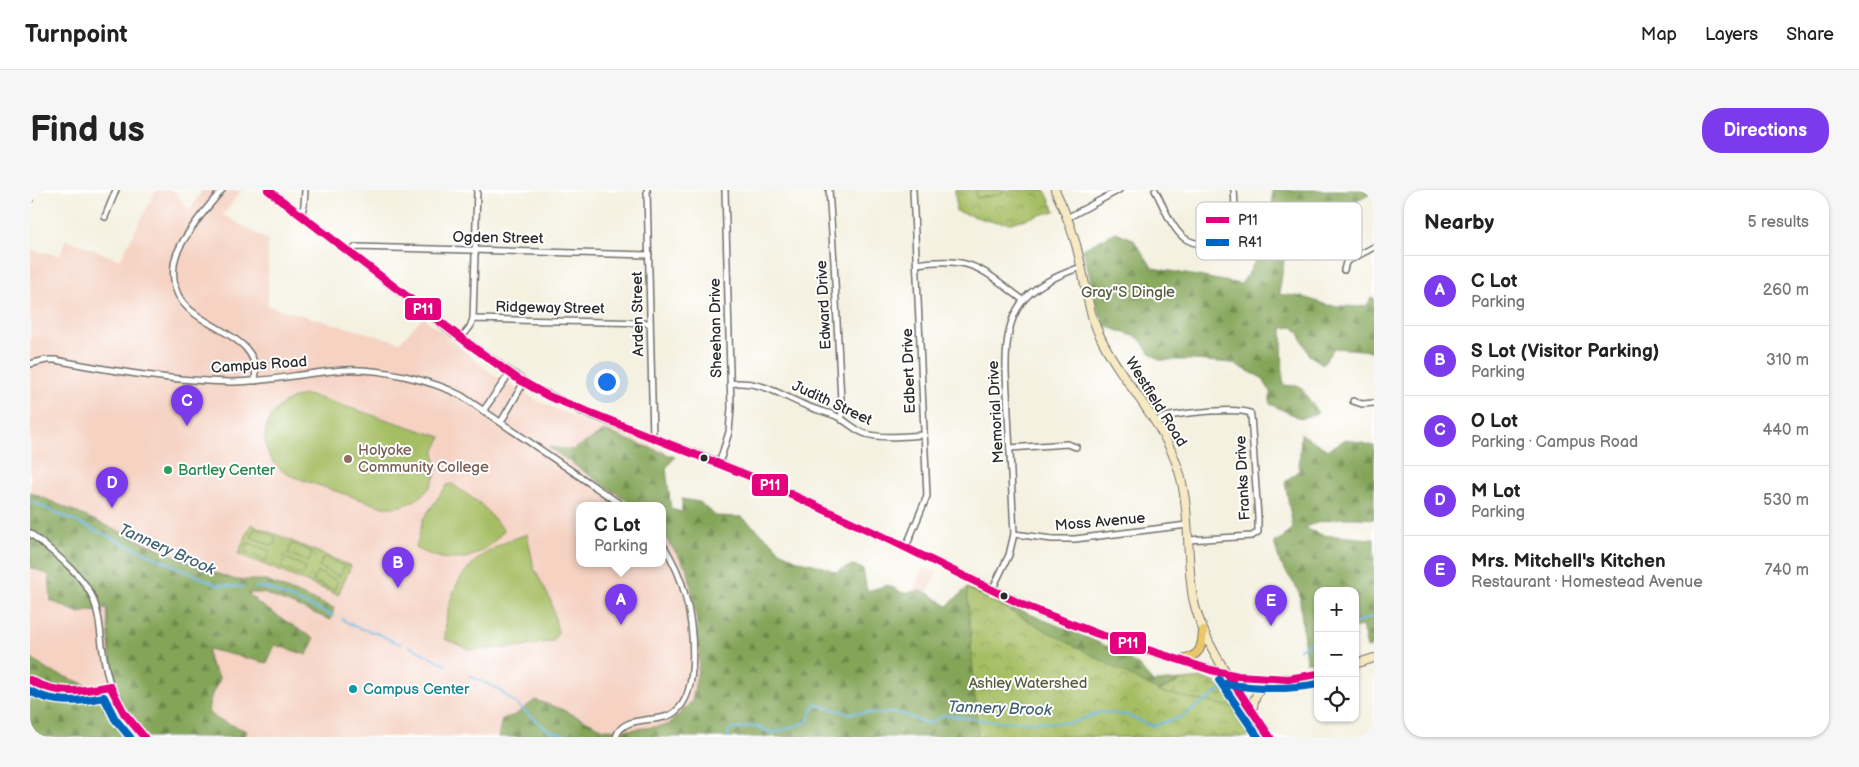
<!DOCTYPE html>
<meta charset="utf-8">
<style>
:root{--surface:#fff;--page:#f6f6f6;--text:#222;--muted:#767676;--line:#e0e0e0;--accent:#7c3aed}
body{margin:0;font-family:"Balsamiq Sans",sans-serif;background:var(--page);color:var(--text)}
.controls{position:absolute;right:15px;bottom:15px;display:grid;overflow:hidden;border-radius:10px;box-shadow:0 1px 4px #0004}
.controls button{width:45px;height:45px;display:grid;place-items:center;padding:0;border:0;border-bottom:1px solid var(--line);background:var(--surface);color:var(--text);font:25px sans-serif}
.you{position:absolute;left:576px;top:191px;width:18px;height:18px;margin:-12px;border:4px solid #fff;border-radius:50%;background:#1a73e8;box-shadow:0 0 0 8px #1a73e833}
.badge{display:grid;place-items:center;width:32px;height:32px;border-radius:50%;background:var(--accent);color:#fff;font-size:16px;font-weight:700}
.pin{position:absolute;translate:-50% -41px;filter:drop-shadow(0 1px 2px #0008)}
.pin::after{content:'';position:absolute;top:26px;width:18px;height:15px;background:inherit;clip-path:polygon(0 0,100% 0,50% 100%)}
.popup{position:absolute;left:546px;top:312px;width:90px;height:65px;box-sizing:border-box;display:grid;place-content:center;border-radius:10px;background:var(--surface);filter:drop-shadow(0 1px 4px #0005);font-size:16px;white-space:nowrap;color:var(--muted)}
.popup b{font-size:19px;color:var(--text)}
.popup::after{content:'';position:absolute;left:50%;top:100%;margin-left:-10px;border:10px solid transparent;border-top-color:var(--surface)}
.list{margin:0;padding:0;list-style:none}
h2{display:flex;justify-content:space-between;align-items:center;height:65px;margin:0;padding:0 20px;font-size:21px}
h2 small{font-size:16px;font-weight:400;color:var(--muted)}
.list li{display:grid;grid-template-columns:32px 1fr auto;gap:15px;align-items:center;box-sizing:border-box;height:70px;padding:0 20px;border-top:1px solid var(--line)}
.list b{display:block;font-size:19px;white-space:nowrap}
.list p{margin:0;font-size:16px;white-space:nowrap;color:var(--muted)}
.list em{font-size:16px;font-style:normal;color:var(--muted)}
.icon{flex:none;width:28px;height:28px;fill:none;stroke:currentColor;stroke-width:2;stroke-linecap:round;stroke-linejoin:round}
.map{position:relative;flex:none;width:1344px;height:547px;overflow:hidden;border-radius:20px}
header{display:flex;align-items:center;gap:30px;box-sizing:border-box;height:70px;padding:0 25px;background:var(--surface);border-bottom:1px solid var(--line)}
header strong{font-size:24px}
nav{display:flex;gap:28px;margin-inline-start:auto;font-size:18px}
.intro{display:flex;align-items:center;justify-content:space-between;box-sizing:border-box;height:120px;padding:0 30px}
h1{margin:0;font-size:35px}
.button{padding:12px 22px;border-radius:20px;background:var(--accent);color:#fff;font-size:18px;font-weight:700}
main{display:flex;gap:30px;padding:0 30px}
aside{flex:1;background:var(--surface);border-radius:20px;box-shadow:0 1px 4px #0004}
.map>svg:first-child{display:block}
</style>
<header>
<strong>Turnpoint</strong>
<nav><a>Map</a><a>Layers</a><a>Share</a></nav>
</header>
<div class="intro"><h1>Find us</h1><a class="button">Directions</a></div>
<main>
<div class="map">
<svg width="1344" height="547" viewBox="0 0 1344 547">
<defs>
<pattern id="forest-firs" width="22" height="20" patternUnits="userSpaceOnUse" patternTransform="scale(1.25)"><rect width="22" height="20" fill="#84a559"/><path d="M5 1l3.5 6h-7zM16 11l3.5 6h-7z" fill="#6c874a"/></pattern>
<pattern id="wetland-marsh" width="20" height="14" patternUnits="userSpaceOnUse" patternTransform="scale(1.25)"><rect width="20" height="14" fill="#a6be63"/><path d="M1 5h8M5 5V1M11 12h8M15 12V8" fill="none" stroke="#879b52"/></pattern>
<pattern id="park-crowns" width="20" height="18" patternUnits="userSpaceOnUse" patternTransform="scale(1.25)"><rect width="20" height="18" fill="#a6be63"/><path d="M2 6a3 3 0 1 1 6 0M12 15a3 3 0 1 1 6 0" fill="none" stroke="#879b52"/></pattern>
</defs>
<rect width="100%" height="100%" fill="#fff"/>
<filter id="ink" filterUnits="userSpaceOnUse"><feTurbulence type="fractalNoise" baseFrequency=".02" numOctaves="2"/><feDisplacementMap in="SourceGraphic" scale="10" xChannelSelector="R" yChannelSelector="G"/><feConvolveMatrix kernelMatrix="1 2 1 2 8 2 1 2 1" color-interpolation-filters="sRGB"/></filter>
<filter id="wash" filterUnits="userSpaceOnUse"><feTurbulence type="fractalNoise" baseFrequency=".0096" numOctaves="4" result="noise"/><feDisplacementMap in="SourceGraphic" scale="20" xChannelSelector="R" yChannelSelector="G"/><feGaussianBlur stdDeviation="1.12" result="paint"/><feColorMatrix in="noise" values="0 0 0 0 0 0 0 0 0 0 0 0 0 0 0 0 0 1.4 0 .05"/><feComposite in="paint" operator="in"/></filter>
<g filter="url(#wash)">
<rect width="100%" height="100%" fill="#f4f1e0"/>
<path fill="#f5d2c2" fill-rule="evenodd" d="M126,0h17l17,21 12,-21h40l-19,25 45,25v66l132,36 23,-25 72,59 45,26 53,23 71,25 9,79 226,90 24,-52 14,6 -15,31 56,133h-948v-487l30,5 6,-16 54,21zM550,316h82v58h-82z"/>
<g fill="url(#forest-firs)" stroke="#586842">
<path d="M1242,0h102v2l-20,11 -49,21 -20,31 -6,39 25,3 23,8 32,2 8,-2 4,-7h3v53l-40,-3 -11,16 -14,-9 -10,-22 -6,-6 -11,1 1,57 17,1 18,27 -17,6 -31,-15v-13l-8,-13 -30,-15 -38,-3h-35l-11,-9 -9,-13 -34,-12 -9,-23 -13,-54 33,-17 17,7 20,29 88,16 9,-13 23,-48z"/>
<path d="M574,241l71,26 -9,11 5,41 11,3v-13l17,3 17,14 26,1 31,26 7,8 17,9 24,6 15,6 17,-7 10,4 4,22 21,-6 15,8 17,-2 10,3 17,12 20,-18 147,61 25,17 14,16 30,-2 -33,15 9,42h-661l4,-18 13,-4 20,-15 24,8 45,21 25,1 39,-5 24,-24 7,-37 -2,-43 -9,-51 -26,-37v-27h-27l-87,-59 25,3z"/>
<path d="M1271,244l27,16 18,-11 28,7v73c-24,-2 -48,-2 -69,9l17,7 52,4v107l-7,2 -5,-22 -7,2v-37h-37v21l-5,2 5,49 -12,-1 -7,-71 -19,-28 -6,-21 8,-4 11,-10 -8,-46 14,-12z"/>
<path d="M0,302l180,79 26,9h28l70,28 -3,12 -68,-27h-15l11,11 55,35 -7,16 -32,-10 -8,18 -59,-14 1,12 11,18 -8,15 -4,17 9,8 30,12 -2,6h-215v-80l17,13 38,14 17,14 13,-13 -5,-31 -3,-46 -28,5 -28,-12 -2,-26 -19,-8z"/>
</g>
<path fill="url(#wetland-marsh)" stroke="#687447" d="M1172,488l14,5 25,26 -31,1 -51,27 -9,-42 33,-15z"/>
<g fill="url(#park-crowns)" stroke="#687447">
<path d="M925,0h90l10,21 -44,12 -22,-2 -33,-10z"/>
<path d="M221,334l100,42 -13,29 -100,-41z"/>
<path d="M937,398l193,104 81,17 20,28h-283z"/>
</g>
<g fill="#a6be63" stroke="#687447">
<path d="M945,0h30l-5,4 -23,4z"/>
<path d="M274,205l9,1 128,41 -7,16c11,33 -20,57 -51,54l-92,-31c-41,-21 -31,-72 13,-81z"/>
<path d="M422,294l29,20 23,26c-24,32 -54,37 -88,18l7,-29 24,-34z"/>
<path d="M225,338l21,9 -3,9 -22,-9z"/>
<path d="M497,344l7,34 17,33 7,31 -5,9 -31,6 -51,3 -26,-11c1,-59 27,-87 82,-105z"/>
<path d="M219,353l21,8 -4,10 -21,-9z"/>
<path d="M262,353l20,9 -4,10 -20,-9z"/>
<path d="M293,367l21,9 -4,10 -21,-9z"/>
<path d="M255,368l21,9 -4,9 -21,-8z"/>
<path d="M287,382l21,9 -4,9 -21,-9z"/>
</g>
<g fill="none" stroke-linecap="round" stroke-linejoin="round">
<g stroke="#63b5df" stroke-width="2">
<path d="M0,311l187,84 25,2"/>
<path d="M225,397l11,1 68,28"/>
<path d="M312,429c14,10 19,9 34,14 9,3 15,9 25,11"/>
<path d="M1325,433l19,-7"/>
<path d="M379,456l37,19"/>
<path d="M1269,460l19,-14"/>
<path d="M440,486l28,13 51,42 26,6"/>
<path d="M698,547l1,-7 26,-4 18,7 34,-11 8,-18 32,9h52l30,11 15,-9 45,6 83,2 29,-11 25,3 26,11 29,-9 42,-28"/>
</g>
</g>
</g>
<g filter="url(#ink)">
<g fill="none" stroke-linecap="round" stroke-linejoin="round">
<defs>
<g id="minor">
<path d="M0,0v9"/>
<path d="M192,0c-15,18 -36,42 -45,63 -3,8 -4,18 -3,27 4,51 90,46 81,101"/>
<path d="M617,0l6,248"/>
<path d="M799,0l5,72 8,158"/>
<path d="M1125,0c8,15 15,35 28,47 6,5 14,7 22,7 32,-2 31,-30 29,-54"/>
<path d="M271,26l3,-11 1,-15"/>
<path d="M75,27l11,-27"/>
<path d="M1037,28l52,-28"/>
<path d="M319,63l7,-6 293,8"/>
<path d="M887,74c55,-8 65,5 106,36"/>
<path d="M1314,80l2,-8 28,-15"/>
<path d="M443,129l4,-129"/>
<path d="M431,148l9,-11 3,-8 177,4"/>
<path d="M0,174l16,-4h9c58,11 117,21 177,22 38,0 75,-10 113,-12 34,-2 87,10 117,26l161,110"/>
<path d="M700,194c29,-5 52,12 77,22 9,4 20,6 29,10 11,5 18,14 30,18 19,5 39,2 58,1"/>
<path d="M1323,211l9,3 12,-1"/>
<path d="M453,221l27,-38"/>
<path d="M471,232l23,-40"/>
<path d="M1125,232c5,-3 9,-5 15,-6 16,-3 67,-9 80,-3l1,3 7,101v15l-6,4 -64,4"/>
<path d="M980,258l57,-4 9,3"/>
<path d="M689,274l10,-32 2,-24 -6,-218"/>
<path d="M0,343c22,19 49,37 62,63 7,16 8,32 10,49 5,37 13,66 42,92"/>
<path d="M984,344l38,5h23l112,-14"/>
<path d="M876,357l21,-51 -14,-306"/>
<path d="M962,400l17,-35 5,-21 -8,-162c-1,-64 16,-84 75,-105"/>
<path d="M0,490c26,17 51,12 80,6"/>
<path d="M586,547c7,-24 43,-12 59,-25 26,-20 18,-89 10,-117 -4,-18 -13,-36 -23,-52"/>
</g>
<g id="secondary">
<path d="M1025,0c11,23 20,46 25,71 6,25 8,50 19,73 22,48 64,85 80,137 12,41 7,85 14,127 6,28 19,52 34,76 30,5 61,7 91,0"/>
<path d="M1325,474l19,-6"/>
<path d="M1223,523c-1,-16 6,-25 20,-33"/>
</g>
<g id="primary">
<path d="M238,0l187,144 78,54 50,23 133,51 71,30 101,47 151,73 89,33 99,29 43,63"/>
<path d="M1152,470c18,-5 20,-11 21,-29"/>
</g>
</defs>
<use href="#minor" stroke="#71706a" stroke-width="8"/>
<use href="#secondary" stroke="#71706a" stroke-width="10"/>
<use href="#primary" stroke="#71706a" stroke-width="10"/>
<use href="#minor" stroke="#fff" stroke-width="5"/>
<use href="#secondary" stroke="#f6e9c3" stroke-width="8"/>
<use href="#primary" stroke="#e9c769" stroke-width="8"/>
<defs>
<g id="bus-1">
<path d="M238,0l205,157 45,32 30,17 214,85 126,58 137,67 73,28 113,36 27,6 50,3 30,-5"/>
<path d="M1197,484l43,63"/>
<path d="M0,490c26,15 51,12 80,6l14,27 20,24"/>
</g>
<g id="bus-2">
<path d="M1189,490l39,57"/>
<path d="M1195,494c31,5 62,6 93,0"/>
<path d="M0,501c23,13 49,11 74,6l11,22 15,18"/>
</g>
</defs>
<use href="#bus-1" stroke="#fff" stroke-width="11"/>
<use href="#bus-2" stroke="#fff" stroke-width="11"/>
<use href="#bus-1" stroke="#e5007d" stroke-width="8"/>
<use href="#bus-2" stroke="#0065bd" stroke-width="8"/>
</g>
</g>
<g fill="#2b2b2b" stroke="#fff" stroke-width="2">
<circle cx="674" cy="268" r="4.5"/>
<circle cx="974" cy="406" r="4.5"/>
</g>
<circle fill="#8d6e63" stroke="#fff" stroke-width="2" cx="318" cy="269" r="5"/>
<circle fill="#2e9e5b" stroke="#fff" stroke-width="2" cx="138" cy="280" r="5"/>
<circle fill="#0f9aa8" stroke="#fff" stroke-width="2" cx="323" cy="499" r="5"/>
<g text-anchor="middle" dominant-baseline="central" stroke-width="4" stroke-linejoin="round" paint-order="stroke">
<g font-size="15" fill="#2b2b2b" stroke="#fff">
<text transform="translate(468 48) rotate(1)">Ogden Street</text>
<text transform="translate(794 115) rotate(-93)">Edward Drive</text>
<text transform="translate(520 118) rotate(1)">Ridgeway Street</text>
<text transform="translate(608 124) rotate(-91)">Arden Street</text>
<text transform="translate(686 138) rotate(-91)">Sheehan Drive</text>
<text transform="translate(229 175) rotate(-4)">Campus Road</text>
<text transform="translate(879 181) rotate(-92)">Edbert Drive</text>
<text transform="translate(1126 212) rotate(58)">Westfield Road</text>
<text transform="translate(802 213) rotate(25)">Judith Street</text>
<text transform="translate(966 222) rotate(-93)">Memorial Drive</text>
<text transform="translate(1213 288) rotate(-93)">Franks Drive</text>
<text transform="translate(1070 332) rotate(-5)">Moss Avenue</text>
</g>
<g font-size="15" fill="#565e3f" stroke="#fff">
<text x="1098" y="102">Gray"S Dingle</text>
<text x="998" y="493">Ashley Watershed</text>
</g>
<g font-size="15" fill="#785e54" stroke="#fff" text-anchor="start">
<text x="328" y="260">Holyoke<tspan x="328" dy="17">Community College</tspan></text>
</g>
<g font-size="15" fill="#27864d" stroke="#fff" text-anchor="start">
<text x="148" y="280">Bartley Center</text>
</g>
<g font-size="15" fill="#0d838f" stroke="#fff" text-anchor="start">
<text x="333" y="499">Campus Center</text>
</g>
<g font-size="16" font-style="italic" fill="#416273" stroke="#fff">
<text transform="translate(137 360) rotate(24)">Tannery Brook</text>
<text transform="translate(970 519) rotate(2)">Tannery Brook</text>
</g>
</g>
<rect x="1166" y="12" width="166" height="58" rx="8" fill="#fff" stroke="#bfbfbf" stroke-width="1"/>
<rect x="1176" y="27" width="23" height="6" fill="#e5007d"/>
<rect x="1176" y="49" width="23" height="7" fill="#0065bd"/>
<g font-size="14" fill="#2b2b2b">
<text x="1208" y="35">P11</text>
<text x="1208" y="57">R41</text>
</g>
<g stroke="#fff" stroke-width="2">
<rect x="374" y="107" width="38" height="24" rx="5" fill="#e5007d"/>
<rect x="721" y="283" width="38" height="24" rx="5" fill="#e5007d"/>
<rect x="1079" y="441" width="38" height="24" rx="5" fill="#e5007d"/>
</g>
<g font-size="14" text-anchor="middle" font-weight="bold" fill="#fff">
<text x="393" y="124">P11</text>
<text x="740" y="300">P11</text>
<text x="1098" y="458">P11</text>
</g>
</svg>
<div class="controls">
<button>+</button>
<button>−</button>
<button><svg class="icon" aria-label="locate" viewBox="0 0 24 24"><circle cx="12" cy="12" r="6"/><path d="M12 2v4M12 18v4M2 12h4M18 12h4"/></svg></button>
</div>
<div class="you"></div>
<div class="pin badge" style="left:591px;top:435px">A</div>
<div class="popup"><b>C Lot</b>Parking</div>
<div class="pin badge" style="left:368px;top:398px">B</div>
<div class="pin badge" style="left:157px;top:236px">C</div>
<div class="pin badge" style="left:82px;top:318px">D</div>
<div class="pin badge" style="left:1241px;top:436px">E</div>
</div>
<aside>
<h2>Nearby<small>5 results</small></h2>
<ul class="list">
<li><span class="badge">A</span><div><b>C Lot</b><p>Parking</p></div><em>260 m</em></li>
<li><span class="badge">B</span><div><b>S Lot (Visitor Parking)</b><p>Parking</p></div><em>310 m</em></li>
<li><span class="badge">C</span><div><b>O Lot</b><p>Parking · Campus Road</p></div><em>440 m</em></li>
<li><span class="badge">D</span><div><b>M Lot</b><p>Parking</p></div><em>530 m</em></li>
<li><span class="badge">E</span><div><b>Mrs. Mitchell's Kitchen</b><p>Restaurant · Homestead Avenue</p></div><em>740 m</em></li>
</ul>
</aside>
</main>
